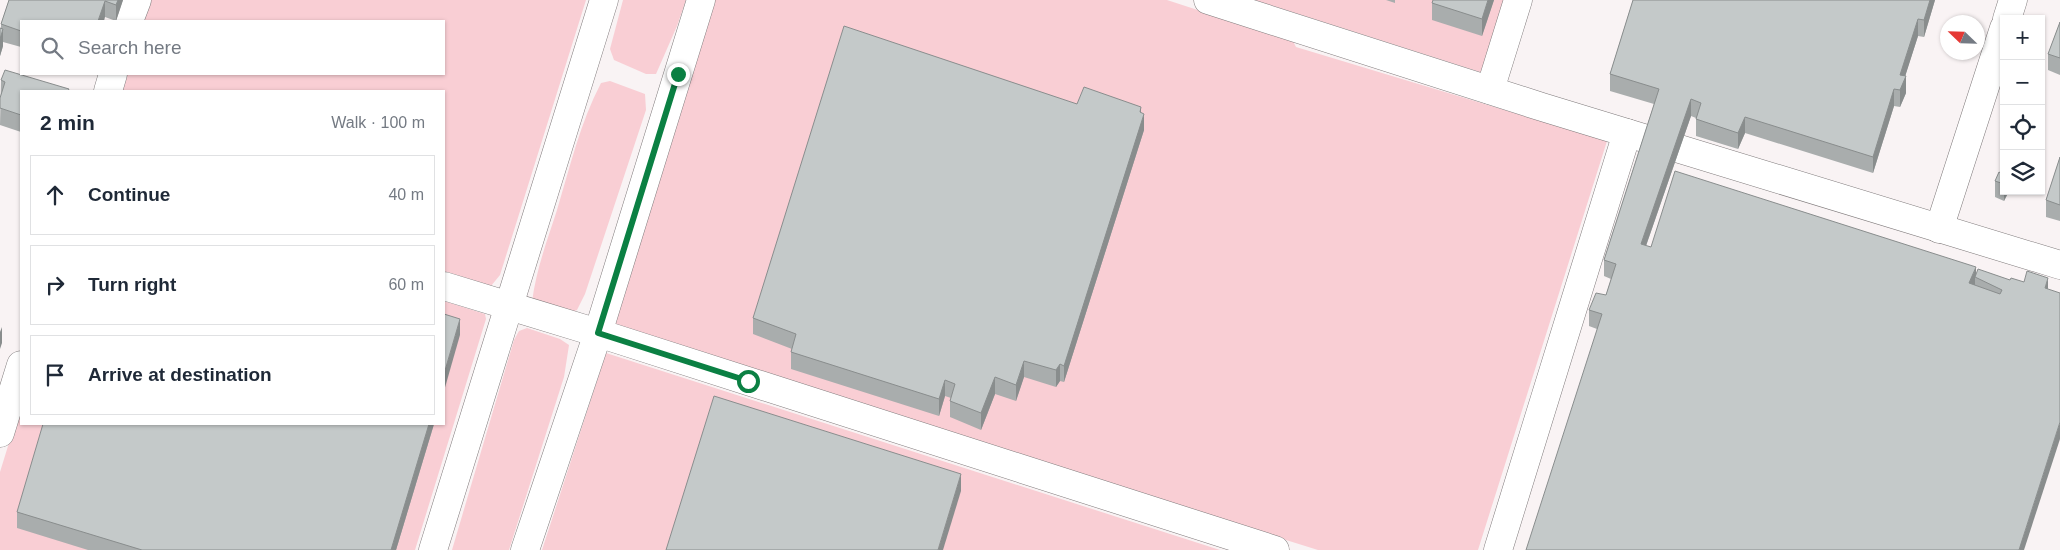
<!DOCTYPE html>
<meta charset="utf-8">
<style>
:root{--surface:#fff;--page:#f6f6f7;--text:#1f2937;--muted:#747a83;--line:#e0e1e3}
body{margin:0;font-family:Arial,sans-serif;background:var(--page);color:var(--text)}
.controls{position:absolute;right:15px;top:15px;display:grid;overflow:hidden;border-radius:0px;box-shadow:0 1px 4px #0004}
.controls button{width:45px;height:45px;display:grid;place-items:center;padding:0;border:0;border-bottom:1px solid var(--line);background:var(--surface);color:var(--text);font:25px sans-serif}
.compass{position:absolute;left:1940px;top:15px;width:45px;height:45px;border-radius:50%;background:var(--surface);box-shadow:0 1px 4px #0004;rotate:293deg}
.stop{position:absolute;width:15px;height:15px;margin:-11px;border:4px solid #0b8043;border-radius:50%;background:#fff}
.stop.end{background:#0b8043;border-color:#fff;box-shadow:0 1px 5px #0008}
.list{margin:0;padding:0;list-style:none}
h2{display:flex;justify-content:space-between;align-items:center;height:65px;margin:0;padding:0 20px;font-size:21px}
h2 small{font-size:16px;font-weight:400;color:var(--muted)}
.list li{display:grid;grid-template-columns:32px 1fr auto;gap:15px;align-items:center;box-sizing:border-box;height:80px;margin:0 10px 10px;padding:0 10px;border:1px solid var(--line);border-radius:0px}
.list b{display:block;font-size:19px;white-space:nowrap}
.list em{font-size:16px;font-style:normal;color:var(--muted)}
.icon{flex:none;width:28px;height:28px;fill:none;stroke:currentColor;stroke-width:2;stroke-linecap:round;stroke-linejoin:round}
.map{position:relative;flex:none;width:2060px;height:550px;overflow:hidden}
.search{position:absolute;background:var(--surface);box-shadow:0 1px 4px #0004;left:20px;top:20px;width:425px;height:55px;display:flex;align-items:center;gap:12px;box-sizing:border-box;padding:0 18px;border-radius:0px;color:var(--muted);font-size:19px}
.panel{position:absolute;background:var(--surface);box-shadow:0 1px 4px #0004;left:20px;top:90px;width:425px;height:335px;border-radius:0px}
.map>svg:first-child{display:block}
</style>
<div class="map">
<svg width="2060" height="550" viewBox="0 0 2060 550">
<rect width="100%" height="100%" fill="#f9f3f4"/>
<g fill="#f9ced4">
<path d="M150,0h436l-86,275 -9,11 -47,-15v-180h-323l5,-17h318v-53h-301z"/>
<path d="M623,0h63l-9,26 -21,48h-10l-32,-14 -4,-11z"/>
<path d="M715,0h452l126,41 3,6 311,94 -129,409h-160l-285,-89 -390,-126 -27,-11 -2,-11z"/>
<path d="M1254,0h252l-23,73z"/>
<path d="M610,81l35,13 1,16 -61,184 -8,16 -7,3 -38,-11c4,-32 15,-61 25,-92 13,-43 23,-87 44,-127z"/>
<path d="M444,301l41,13 1,5 -71,231h-415v-78l21,-68v20h423z"/>
<path d="M527,328l33,11 9,6 -5,32 -55,173h-57l62,-210 5,-9z"/>
<path d="M606,353l614,197h-678z"/>
</g>
<g fill="none" stroke-linecap="round" stroke-linejoin="round">
<defs>
<g id="minor">
<path d="M1208,0l334,107 518,158"/>
<path d="M2007,19l6,-19"/>
<path d="M129,21l8,-21"/>
<path d="M1490,90l28,-90"/>
<path d="M108,91l5,-17"/>
<path d="M1939,229l65,-201"/>
<path d="M444,286l154,47 677,217"/>
<path d="M0,433l21,-68"/>
<path d="M433,550l171,-550"/>
<path d="M525,550l73,-217 103,-333"/>
<path d="M1498,550l129,-417"/>
</g>
</defs>
<use href="#minor" stroke="#7f7a7b" stroke-width="29"/>
<use href="#minor" stroke="#fff" stroke-width="28"/>
</g>
<g fill="#a9adad">
<path d="M9,0h114l-7,21 -11,-4 -84,4v26l-18,-5v4l-3,10v-28l1,1v-5z"/>
<path d="M1386,0h9v3z"/>
<path d="M1433,0h61l-12,36 -50,-16v-17z"/>
<path d="M1633,0h302l-11,37 -6,-1 -13,40 1,17 -6,14 -6,-1 -21,67 -128,-40 -7,16 -42,-13v-18l-5,-2 -45,130 5,1 325,27 34,6 14,270 -427,-221 -8,-3v-16l17,-15 5,-16 -7,-3v-16l50,-156 -44,-13v-17z"/>
<path d="M2060,22v53l-12,-5v-16z"/>
<path d="M1,80l68,11h-48v41l-21,-7z"/>
<path d="M1077,104l64,9 3,17 -80,252 -4,-1 -4,6 -32,-10 -8,24 -21,-7 -14,36 -31,-13v-16l1,-3 -6,-2 -6,20 -148,-47v-17l1,-3 -39,-15v-16z"/>
<path d="M2060,157v64l-14,-4v-17z"/>
<path d="M2004,175v16h4v2l-4,8 -9,-4v-16z"/>
<path d="M434,424l-38,126h-308l-71,-22v-16z"/>
</g>
<g fill="#898d8d">
<path d="M118,0h5l-7,21v-16z"/>
<path d="M1488,0h6l-12,36v-17z"/>
<path d="M1930,0h5l-11,37v-17z"/>
<path d="M105,1v16l-1,4h-6z"/>
<path d="M1918,19v17l-14,44 2,-4v17l-6,14v-32z"/>
<path d="M3,29v17l-3,10v-17z"/>
<path d="M1894,89v17l-21,67v-16z"/>
<path d="M1691,99v17l-50,144v-16z"/>
<path d="M1141,107v16l3,-9v16l-80,252v-16z"/>
<path d="M1745,117v16l-7,16v-16z"/>
<path d="M2004,191h4v2l-4,8z"/>
<path d="M1976,267v10h-1v9l-6,-3z"/>
<path d="M2048,278v16l-3,-6z"/>
<path d="M460,319v16l-16,56v-17z"/>
<path d="M2,327v16l-2,6v-17z"/>
<path d="M1024,361v16l-8,24v-16z"/>
<path d="M1060,364v17l-4,6v-17z"/>
<path d="M995,377v17l-14,36v-17z"/>
<path d="M945,380v16l-6,20v-17z"/>
<path d="M2060,422v17l-36,111h-5z"/>
<path d="M429,424h5l-38,126h-5z"/>
<path d="M961,474v17l-18,59h-5z"/>
</g>
<g fill="#c4c9c9" stroke="#898d8d">
<path d="M9,0h109l-2,5 -11,-4 -7,20h-77v10l-20,-7z"/>
<path d="M1433,0h55l-6,19 -50,-16z"/>
<path d="M1633,0h297l-6,20 -6,-1 -18,56 6,1 -6,14 -6,-1 -21,68 -128,-40 -7,16 -42,-14 5,-16 -10,-4 -50,145 10,3 24,-76 301,96 -7,16 31,11 2,-4 -27,-13 3,-8 32,11 1,-2 13,4 3,-11 21,7 -3,10 15,5v129l-41,128h-493l76,-236 -13,-4 7,-17 10,2 10,-31 -12,-4 55,-171 -49,-15z"/>
<path d="M2060,22v36l-12,-4z"/>
<path d="M844,26l233,78 7,-17 57,20 -1,5 4,2 -80,252 -4,-2 -4,6 -32,-9 -8,24 -21,-8 -14,36 -31,-12 5,-17 -10,-4 -6,19 -148,-47 5,-18 -43,-16z"/>
<path d="M0,28l3,1 -3,10z"/>
<path d="M5,70l64,19 -1,2h-47v24l-21,-7v-10l5,-16 -4,-2z"/>
<path d="M2060,157v48l-14,-5z"/>
<path d="M1999,172l5,3v9l-9,-3z"/>
<path d="M444,314l16,5 -16,55z"/>
<path d="M714,396l247,78 -23,76h-272z"/>
<path d="M43,424h386l-38,126h-249l-125,-38z"/>
</g>
<g fill="none" stroke-linecap="round" stroke-linejoin="round">
<path stroke="#0b8043" stroke-width="6" d="M678,74l-80,259 150,48"/>
</g>
</svg>
<div class="controls">
<button>+</button>
<button>−</button>
<button><svg class="icon" aria-label="locate" viewBox="0 0 24 24"><circle cx="12" cy="12" r="6"/><path d="M12 2v4M12 18v4M2 12h4M18 12h4"/></svg></button>
<button><svg class="icon" aria-label="layers" viewBox="0 0 24 24"><path d="M12 4l9 5-9 5-9-5zM3 14l9 5 9-5"/></svg></button>
</div>
<svg class="compass" viewBox="-18 -18 36 36"><path d="M0-13l5 13h-10z" fill="#e53935"/><path d="M0 13l5-13h-10z" fill="#747a83"/></svg>
<div class="stop" style="left:748px;top:381px"></div>
<div class="stop end" style="left:678px;top:74px"></div>
<div class="search"><svg class="icon" aria-label="search" viewBox="0 0 24 24"><circle cx="10" cy="10" r="6"/><path d="M15 15l6 6"/></svg>Search here</div>
<section class="panel">
<h2>2 min<small>Walk · 100 m</small></h2>
<ul class="list">
<li><svg class="icon" aria-label="ahead" viewBox="0 0 24 24"><path d="M12 20V5M6 11l6-6 6 6"/></svg><div><b>Continue</b></div><em>40 m</em></li>
<li><svg class="icon" aria-label="right" viewBox="0 0 24 24"><path d="M7 20v-9h11M14 6l5 5-5 5"/></svg><div><b>Turn right</b></div><em>60 m</em></li>
<li><svg class="icon" aria-label="arrive" viewBox="0 0 24 24"><path d="M6 21V4h12l-3 4 3 4H6"/></svg><div><b>Arrive at destination</b></div></li>
</ul>
</section>
</div>
